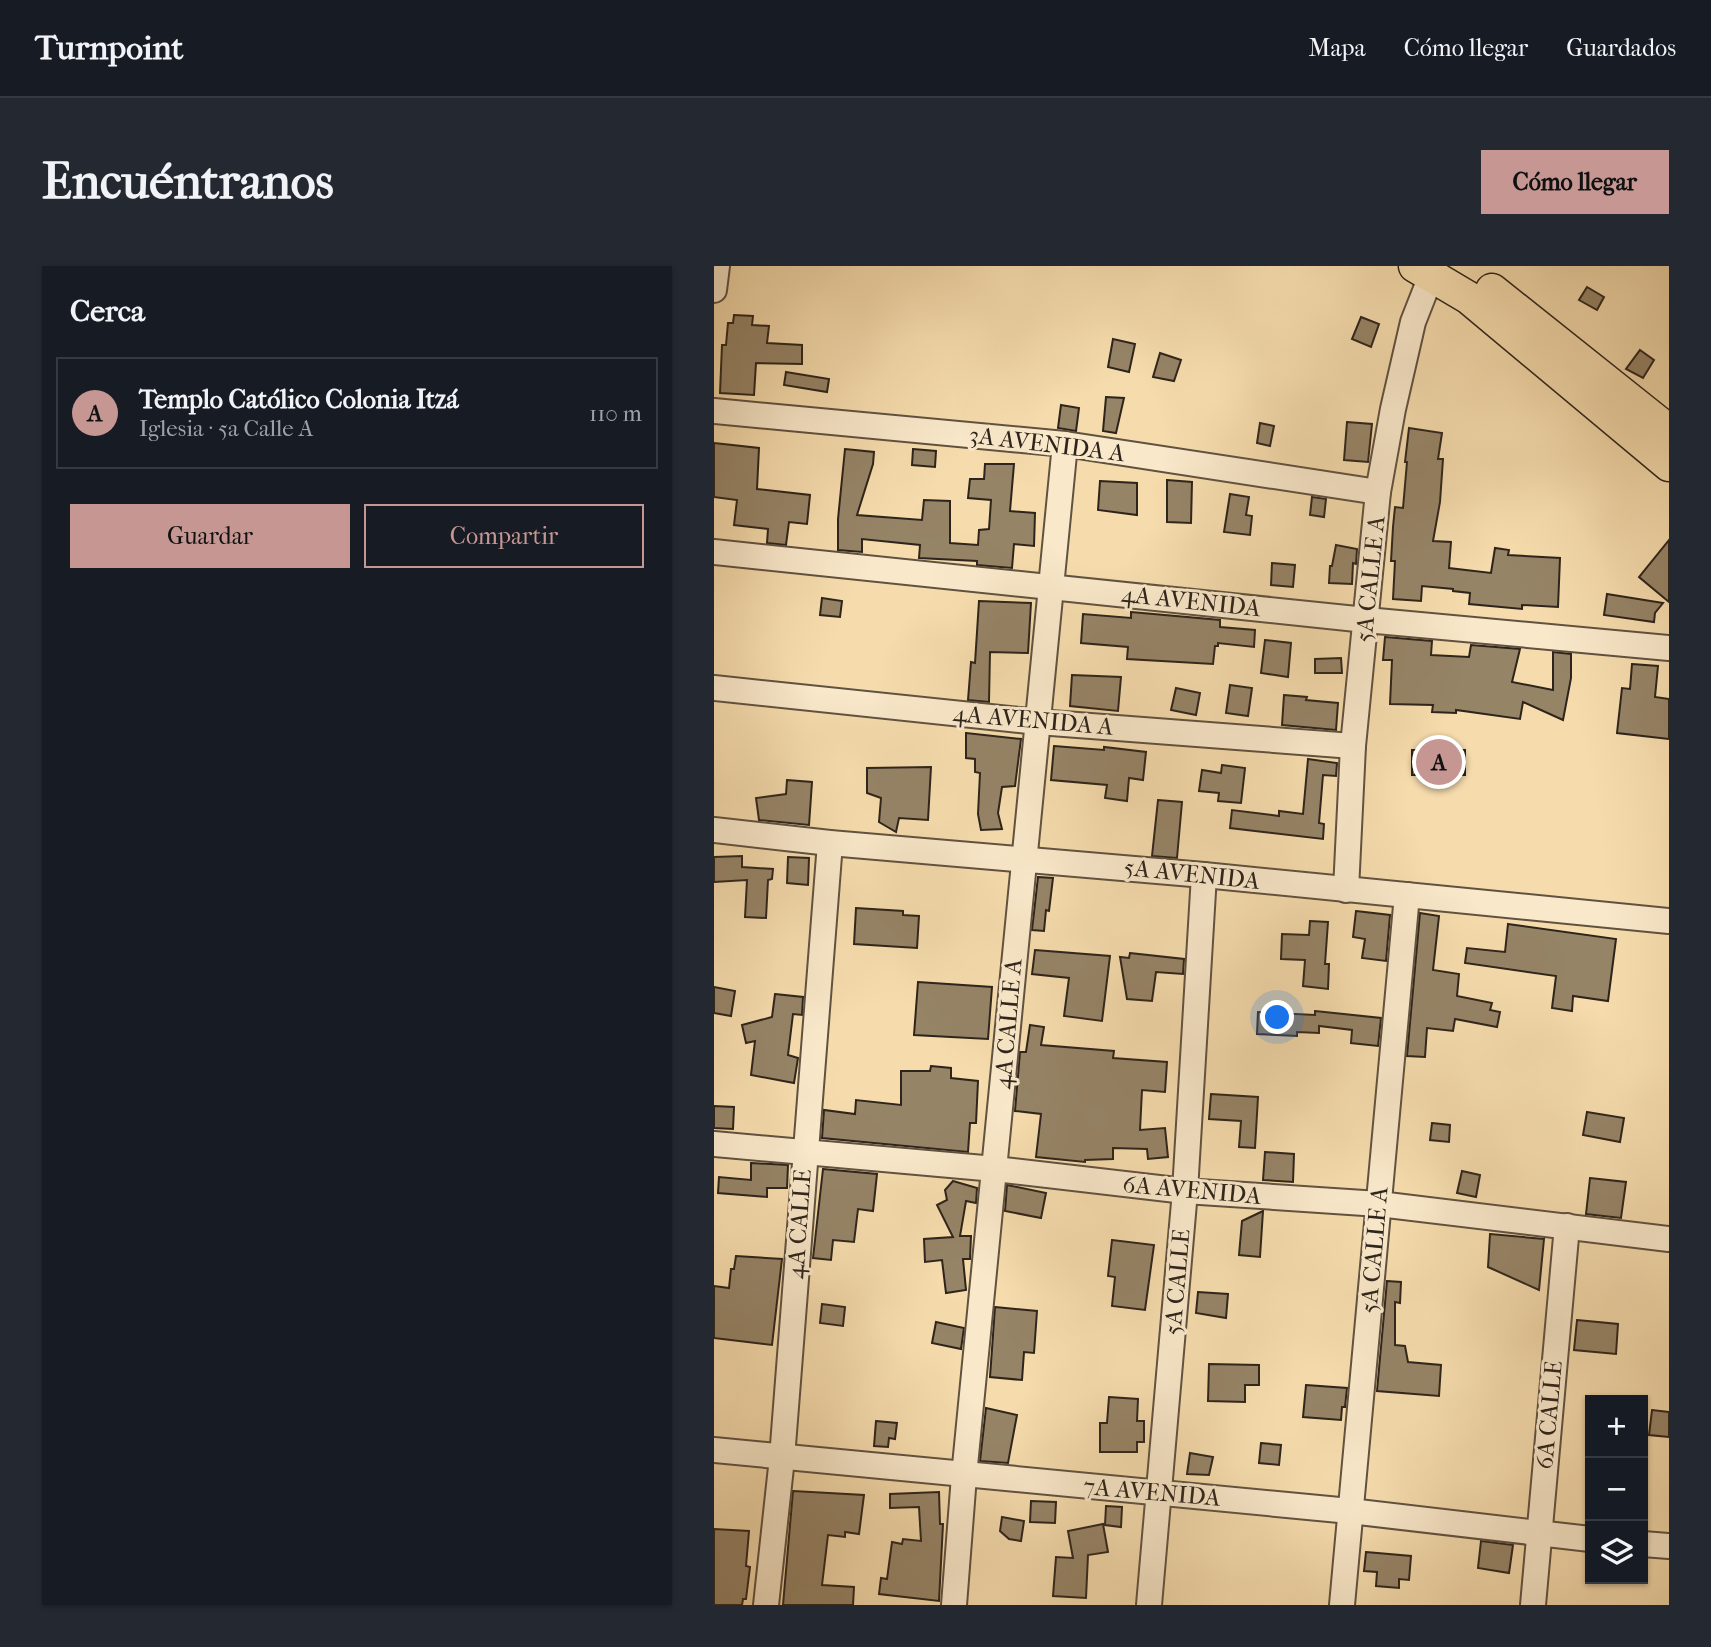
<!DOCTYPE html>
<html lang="es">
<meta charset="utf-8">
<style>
:root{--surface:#171b24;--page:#242831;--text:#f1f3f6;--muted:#9ea1a6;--line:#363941;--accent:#c59692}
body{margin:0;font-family:"IM FELL French Canon",serif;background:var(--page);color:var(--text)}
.controls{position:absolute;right:21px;bottom:21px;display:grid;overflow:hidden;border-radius:0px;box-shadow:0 2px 5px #0004}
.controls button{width:63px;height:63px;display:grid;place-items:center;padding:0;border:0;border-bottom:2px solid var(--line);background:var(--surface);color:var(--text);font:35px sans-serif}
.you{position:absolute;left:564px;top:752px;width:24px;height:24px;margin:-18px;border:5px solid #fff;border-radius:50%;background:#1a73e8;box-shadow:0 0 0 10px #1a73e833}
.badge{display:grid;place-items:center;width:46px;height:46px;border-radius:50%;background:var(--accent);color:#111;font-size:23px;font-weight:700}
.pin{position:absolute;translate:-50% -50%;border:4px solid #fff;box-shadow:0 2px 7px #0006}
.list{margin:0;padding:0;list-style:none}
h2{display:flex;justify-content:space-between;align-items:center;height:91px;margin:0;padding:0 28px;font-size:30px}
h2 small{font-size:23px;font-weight:400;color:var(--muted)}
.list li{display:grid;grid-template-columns:46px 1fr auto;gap:21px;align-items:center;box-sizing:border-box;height:112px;margin:0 14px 14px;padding:0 14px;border:2px solid var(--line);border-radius:0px}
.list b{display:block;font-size:26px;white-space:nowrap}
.list p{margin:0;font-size:23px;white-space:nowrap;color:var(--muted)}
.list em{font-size:23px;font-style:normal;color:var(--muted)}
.actions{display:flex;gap:14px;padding:21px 28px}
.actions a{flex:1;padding:16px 0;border:2px solid var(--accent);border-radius:0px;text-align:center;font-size:24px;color:var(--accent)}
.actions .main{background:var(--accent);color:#111}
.icon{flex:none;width:38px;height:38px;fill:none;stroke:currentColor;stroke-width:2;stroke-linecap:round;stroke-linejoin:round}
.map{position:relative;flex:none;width:955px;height:1339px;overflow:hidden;border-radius:0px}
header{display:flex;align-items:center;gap:42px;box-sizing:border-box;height:98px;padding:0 35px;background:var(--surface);border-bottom:2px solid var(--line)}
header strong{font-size:33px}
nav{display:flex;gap:38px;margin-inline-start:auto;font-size:24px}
.intro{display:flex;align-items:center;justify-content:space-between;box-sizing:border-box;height:168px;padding:0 42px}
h1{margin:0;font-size:49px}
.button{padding:18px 32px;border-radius:0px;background:var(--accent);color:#111;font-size:24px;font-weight:700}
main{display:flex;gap:42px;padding:0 42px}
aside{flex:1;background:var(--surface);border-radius:0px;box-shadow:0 2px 5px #0004}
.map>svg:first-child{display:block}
</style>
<header>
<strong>Turnpoint</strong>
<nav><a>Mapa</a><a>Cómo llegar</a><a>Guardados</a></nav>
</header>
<div class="intro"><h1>Encuéntranos</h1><a class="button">Cómo llegar</a></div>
<main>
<aside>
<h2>Cerca<small></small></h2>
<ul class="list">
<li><span class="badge">A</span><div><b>Templo Católico Colonia Itzá</b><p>Iglesia · 5a Calle A</p></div><em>110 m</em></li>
</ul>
<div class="actions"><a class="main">Guardar</a><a>Compartir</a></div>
</aside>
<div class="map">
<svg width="955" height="1339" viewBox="0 0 955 1339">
<rect width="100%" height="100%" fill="#f6dcad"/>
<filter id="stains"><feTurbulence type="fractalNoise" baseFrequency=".00286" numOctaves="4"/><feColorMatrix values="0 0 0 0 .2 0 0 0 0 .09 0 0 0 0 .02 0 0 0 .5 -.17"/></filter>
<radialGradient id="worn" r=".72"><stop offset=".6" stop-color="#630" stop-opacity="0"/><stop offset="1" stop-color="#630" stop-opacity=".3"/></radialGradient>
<g fill="#968467" stroke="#2e241b" stroke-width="2">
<path d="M873,21l17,10 -7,13 -18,-10z"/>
<path d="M20,49l19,1 -1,9 17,1 -2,17 35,2v19l-46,-1 -2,32 -34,-2 2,-48h4l2,-22h5z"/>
<path d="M647,51l18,7 -8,23 -19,-8z"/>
<path d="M399,73l22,5 -6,28 -21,-5z"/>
<path d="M926,84l14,10 -11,18 -17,-9z"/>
<path d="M446,87l21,7 -7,21 -21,-4z"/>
<path d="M72,106l43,7 -2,13 -43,-7z"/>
<path d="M392,131l18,1 -8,35 -13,-2z"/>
<path d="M347,139l18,3 -3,23 -18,-3z"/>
<path d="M633,156l25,2 -4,38 -24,-2z"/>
<path d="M546,157l14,3 -4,20 -13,-3z"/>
<path d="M695,162l33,5 -4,26h5l-3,43 -7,39 18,1 -2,26 42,5 4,-25 14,2 -1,5 52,3 -2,49 -36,-2v4l-53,-5 1,-11 -17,-2v-2l-31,-3 -1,15 -28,-2 2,-38h-4l2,-34 2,-20 8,1 4,-46h-2z"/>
<path d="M0,177l45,5 -2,41 53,6 -3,29 -18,-2 -3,23 -19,-2 1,-14 -34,-4 3,-25 -23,-3z"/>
<path d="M131,183l29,3 -1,12 -16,51 65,5 2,-20 26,1v42l28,2 1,-15 10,-1 2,-29 -23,-2 2,-19h14l1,-15h29l-4,47 25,2 -1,33 -20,-2 -2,24 -35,-3v-4l-58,-3 1,-13 -58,-6v13l-24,-2v-31z"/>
<path d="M199,183l23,2 -1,16 -23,-2z"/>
<path d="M453,214l25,2 -1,41 -24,-1z"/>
<path d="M386,215l37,2v32l-39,-5z"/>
<path d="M516,228l19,3 -3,18 6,1 -2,19 -26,-3z"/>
<path d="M598,231l14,2 -2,18 -14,-2z"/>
<path d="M955,274v62l-30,-25z"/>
<path d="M622,279l21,4 -1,15 -3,-1 -1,21 -23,-1 1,-17h2z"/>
<path d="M558,297l23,2 -2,22 -22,-2z"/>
<path d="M893,328l56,9 -8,10 -1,9 -50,-7z"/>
<path d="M108,332l20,3 -2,16 -20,-2z"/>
<path d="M265,335l52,2 -3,50 -38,-1 -1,50 -21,-2 3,-38 4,1z"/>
<path d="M417,346l89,8v7l35,3 -1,17 -36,-4v3h-3l-2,18 -86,-5 1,-12 -47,-4 2,-29 48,4z"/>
<path d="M671,371l47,4 -1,14 38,2 2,-12 49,4 -8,33 41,8v-38l18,2v24l-8,42 -40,-18 -3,17 -64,-9v3l-24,-1 1,-7 -43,-1 2,-44h-9z"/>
<path d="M551,374l26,3 -3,34 -27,-4z"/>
<path d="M627,392l1,15h-27v-14z"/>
<path d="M918,398l26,2 -3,31 14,2v40l-52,-6 5,-45 8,1z"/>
<path d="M358,409l49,2 -3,34 -48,-5z"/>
<path d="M516,419l22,3 -4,28 -22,-3z"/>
<path d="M462,422l24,5 -4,22 -25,-5z"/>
<path d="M570,429l23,2 -1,3 32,3 -2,27 -54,-5z"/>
<path d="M252,467l55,6 -6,47 -13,1 -4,26 4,16 -21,1 -3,-16 2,-41 -5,-1v-13l-9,-1z"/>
<path d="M340,480l50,4v-3l42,5 -3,28 -14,-2 -2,23 -22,-3 2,-13 -56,-5z"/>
<rect x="698" y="484" width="53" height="25"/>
<path d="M594,493l29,4 -1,13 -13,-1 -4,48 5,1 -1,15 -93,-11 2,-18 47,6v-5l24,3z"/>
<path d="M508,499l23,3 -4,35 -23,-2 1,-8 -20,-2 3,-21 19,3z"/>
<path d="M217,501l-3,53 -29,-2 -3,14 -17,-10 2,-24 -14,-5v-25z"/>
<path d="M73,514l25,2 -3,43 -50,-5 -3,-22 30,-4z"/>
<path d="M444,534l24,2 -5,56 -25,-2z"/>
<path d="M28,590v11l31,2 -1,10 -4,1 -2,38 -21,-1 2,-37 -33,2v-25z"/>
<path d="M74,591l21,1 -1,27 -21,-2z"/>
<path d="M324,611l15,1 -4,33 -3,-1 -2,21 -12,-1z"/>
<path d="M142,642l47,3v4l16,1 -2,32 -63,-4z"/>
<path d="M642,645l34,4 -4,46 -24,-3 3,-19 -12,-2z"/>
<path d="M706,647l19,3 -6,54 26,4 -2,22 35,7 -2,7 10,2 -3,15 -42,-8 -2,12 -26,-3 -2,29 -18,-1z"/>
<path d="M596,655l18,1 -3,42h4l-1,25 -25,-3 2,-26 -24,-1 1,-25 27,1z"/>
<path d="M794,658l108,15 -8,62 -35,-5 -1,15 -20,-3 4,-32 -91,-13 2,-15 38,4z"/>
<path d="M321,684l75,6 -8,65 -38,-5 5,-38 -37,-4z"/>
<path d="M416,687l54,6 -1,15 -27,-2 -4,29 -25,-2 -7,-42 9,1z"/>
<path d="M204,716l74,5 -4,52 -74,-4z"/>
<path d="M0,721l21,4 -4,25 -17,-3z"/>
<path d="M61,728l28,3 -1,18 -9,-1 -5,41 10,3 -4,25 -43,-8 4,-34 -9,2 -4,-18 30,-8z"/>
<path d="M601,745l66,7 -3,28 -27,-3 1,-13 -33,-4v7l-22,-1v4l-40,-2 1,-22 57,3z"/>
<path d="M316,759l14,2 -3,18 73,6 -1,7 54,4 -2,30 -23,-2 -2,40 25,-2 3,29 -20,2 -1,-10 -34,-1v11l-28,1v2l-49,-5 5,-43 -26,-3 5,-59h6z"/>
<path d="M217,800l20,2v10l27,3 -2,42h-6l-2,29 -146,-14 2,-28 31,4 1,-14 45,5v-34h29z"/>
<path d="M497,828l47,3 -3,51 -16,-1 2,-26 -32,-2z"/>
<path d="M0,840l20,1 -1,22 -19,-1z"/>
<path d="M873,846l37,6 -4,24 -37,-7z"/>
<path d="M718,857l18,2 -1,17 -19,-2z"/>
<path d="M551,886l29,2 -1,28 -30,-2z"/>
<path d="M37,897l37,2 -1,23h-20v9l-49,-4 1,-16 32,3z"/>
<path d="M109,903l54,5 -4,37 -15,-2 -4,33 -21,-2 -2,20 -18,-2z"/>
<path d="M748,905l18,4 -4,22 -19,-4z"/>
<path d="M876,912l36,4 -5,36 -35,-4z"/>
<path d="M239,915l24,7 -1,15 -10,-2 -6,35h11l-1,23h-7l3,31 -20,3 -4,-33 -17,2 -1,-23 29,-2 -16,-32 10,-5 -2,-10z"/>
<path d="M293,919l39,8 -5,25 -36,-7z"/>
<path d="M549,945l-3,46 -21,-2 3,-34z"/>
<path d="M776,968l54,5 -5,51 -51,-23z"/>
<path d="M398,974l42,5 -9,65 -33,-4 3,-29 -7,-1z"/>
<path d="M22,990l46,3 -10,86 -58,-7v-52l15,2 2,-19h3z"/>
<path d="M673,1015l14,1 -1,21 -5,-1v43l10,1 3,16 33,3 -2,31 -62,-5z"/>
<path d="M484,1026l30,2 -2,24 -30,-5z"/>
<path d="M108,1038l23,3 -2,19 -23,-3z"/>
<path d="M281,1041l42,4 -3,42 -10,-1 -2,28 -32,-3z"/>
<path d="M863,1054l41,4 -2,30 -42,-4z"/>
<path d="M222,1056l28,6 -3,21 -29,-6z"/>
<path d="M495,1098l50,1v20h-14v17l-37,-1z"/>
<path d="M592,1119l41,3 -2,19h-3l-1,13 -38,-3z"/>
<path d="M395,1131l29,2 -1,22h7v21h-7v10h-37v-29h7z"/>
<path d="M272,1142l31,7 -9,48 -28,-2z"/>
<path d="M938,1144l17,2v25l-20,-2z"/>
<path d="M162,1155l21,2 -2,16 -6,-1 -1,9 -14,-1z"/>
<path d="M547,1177l20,2 -2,20 -20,-2z"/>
<path d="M476,1187l23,4 -4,18 -22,-1z"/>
<path d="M79,1225l71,4 -5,39 -14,-2v5l-17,-2 -6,50 32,2 -1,18h-70z"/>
<path d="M225,1226l1,32h3l-4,77 -60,-7 2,-16 6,1 5,-37 10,2 1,-5 18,2 -2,-34 -29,1v-14z"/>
<path d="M317,1235l25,1 -1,21 -25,-1z"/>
<path d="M392,1240l16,1 -1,20 -16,-2z"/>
<path d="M288,1251l22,4 -3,20 -12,-2 -9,-8z"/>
<path d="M389,1258l5,28 -20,3 -2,43 -33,-2 3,-39 17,1 -5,-27z"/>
<path d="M0,1263l35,2 -3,35 4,1 -4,32h-3l-1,6h-28z"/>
<path d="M767,1275l32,4 -4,28 -31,-5z"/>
<path d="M652,1286l45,4 -2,24 -10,-1v9l-23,-2 1,-14 -13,-1z"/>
</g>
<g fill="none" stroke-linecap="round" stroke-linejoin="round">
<defs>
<g id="minor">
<path d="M0,24l3,-24"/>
<path d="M0,145l351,33 313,48"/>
<path d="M0,286l652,68 303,28"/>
<path d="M0,422l324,34 315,24"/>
<path d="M0,564l116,13 374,32 465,46"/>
<path d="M632,624l7,-144 25,-254 15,-83 20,-87 22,-56"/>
<path d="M0,878l281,25 190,22 194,13 290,35"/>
<path d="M0,1184l636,61 240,28"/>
<path d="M929,1278l26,2"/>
<path d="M52,1339l16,-147 48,-615"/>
<path d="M240,1339l10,-129 101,-1032"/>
<path d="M435,1339l36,-414 19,-316"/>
<path d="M628,1339l65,-710"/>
<path d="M819,1339l34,-379"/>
</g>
<g id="major">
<path d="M701,0l54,32 200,167"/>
<path d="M778,24l177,141"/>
</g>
</defs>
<use href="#minor" stroke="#605240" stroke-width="28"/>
<use href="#major" stroke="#2e241b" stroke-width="35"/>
<use href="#minor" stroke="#f9e8ca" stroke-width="24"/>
<use href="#major" stroke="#f6dcad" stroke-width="32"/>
</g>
<g text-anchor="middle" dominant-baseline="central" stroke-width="6" stroke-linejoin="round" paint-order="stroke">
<g font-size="24" fill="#2e241b" stroke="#f9e8ca">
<text transform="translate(333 178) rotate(7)">3A AVENIDA A</text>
<text transform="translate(656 313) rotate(-84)">5A CALLE A</text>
<text transform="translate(477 335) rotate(6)">4A AVENIDA</text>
<text transform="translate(319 454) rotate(5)">4A AVENIDA A</text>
<text transform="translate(478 608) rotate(6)">5A AVENIDA</text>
<text transform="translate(294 758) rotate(-85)">4A CALLE A</text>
<text transform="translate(478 924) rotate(5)">6A AVENIDA</text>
<text transform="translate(85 958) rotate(-86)">4A CALLE</text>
<text transform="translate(660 984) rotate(-85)">5A CALLE A</text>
<text transform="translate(463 1016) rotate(-85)">5A CALLE</text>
<text transform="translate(835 1149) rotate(-85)">6A CALLE</text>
<text transform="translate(438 1226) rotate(5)">7A AVENIDA</text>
</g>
</g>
<rect width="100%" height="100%" filter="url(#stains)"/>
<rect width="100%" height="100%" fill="url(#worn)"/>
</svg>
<div class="controls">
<button>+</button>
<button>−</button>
<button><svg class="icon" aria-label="layers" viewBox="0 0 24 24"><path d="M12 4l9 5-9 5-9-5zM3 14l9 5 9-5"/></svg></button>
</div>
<div class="you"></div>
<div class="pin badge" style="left:725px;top:496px">A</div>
</div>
</main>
